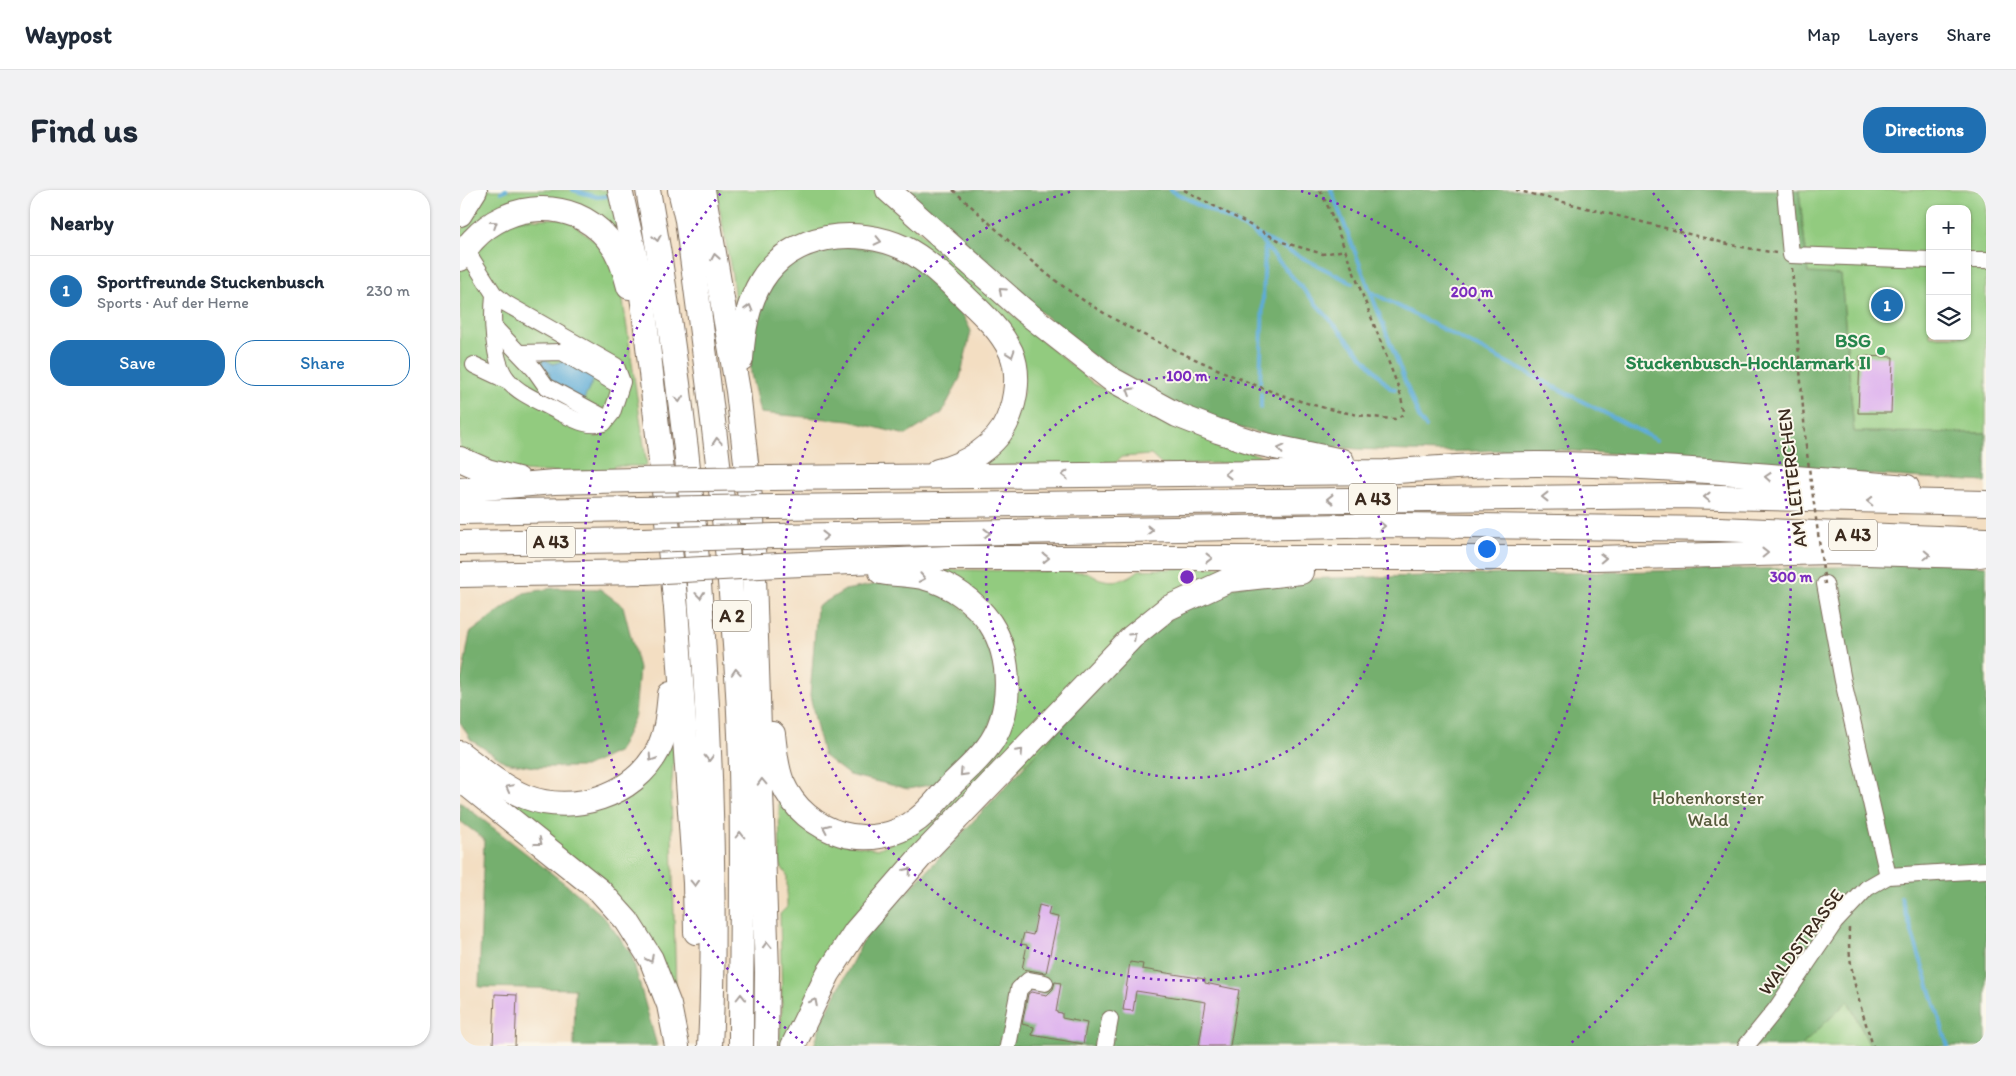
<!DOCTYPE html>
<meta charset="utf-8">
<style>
:root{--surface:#fff;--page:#f2f2f3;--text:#1f2937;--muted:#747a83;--line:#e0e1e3;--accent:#1f6fb2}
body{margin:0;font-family:Itim,sans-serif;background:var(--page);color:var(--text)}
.controls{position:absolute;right:15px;top:15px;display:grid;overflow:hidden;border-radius:10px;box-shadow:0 1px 4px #0004}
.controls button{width:45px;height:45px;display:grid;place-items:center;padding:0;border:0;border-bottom:1px solid var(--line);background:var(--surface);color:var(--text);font:25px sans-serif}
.you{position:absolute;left:1026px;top:358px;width:18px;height:18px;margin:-12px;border:4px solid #fff;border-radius:50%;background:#1a73e8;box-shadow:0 0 0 8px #1a73e833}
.badge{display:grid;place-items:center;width:32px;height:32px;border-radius:50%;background:var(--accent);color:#fff;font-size:16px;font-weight:700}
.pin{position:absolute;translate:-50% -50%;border:2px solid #fff;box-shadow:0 1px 5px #0006}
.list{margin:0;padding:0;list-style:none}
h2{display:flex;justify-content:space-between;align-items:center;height:65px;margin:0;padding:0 20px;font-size:21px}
h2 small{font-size:16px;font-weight:400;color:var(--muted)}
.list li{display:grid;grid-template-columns:32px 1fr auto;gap:15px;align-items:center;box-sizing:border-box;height:70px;padding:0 20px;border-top:1px solid var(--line)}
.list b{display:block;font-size:19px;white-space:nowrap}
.list p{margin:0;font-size:16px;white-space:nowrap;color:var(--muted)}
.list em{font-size:16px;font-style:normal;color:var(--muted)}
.actions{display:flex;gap:10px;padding:15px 20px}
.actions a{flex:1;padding:11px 0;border:1px solid var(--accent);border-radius:20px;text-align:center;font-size:18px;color:var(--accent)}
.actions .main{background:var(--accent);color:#fff}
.icon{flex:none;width:28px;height:28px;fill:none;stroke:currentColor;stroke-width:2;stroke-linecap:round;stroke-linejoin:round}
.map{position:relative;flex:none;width:1526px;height:856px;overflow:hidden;border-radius:20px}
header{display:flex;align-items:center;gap:30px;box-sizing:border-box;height:70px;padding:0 25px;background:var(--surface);border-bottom:1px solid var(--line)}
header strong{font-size:24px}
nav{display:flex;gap:28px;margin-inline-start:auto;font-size:18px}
.intro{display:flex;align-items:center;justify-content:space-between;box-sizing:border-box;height:120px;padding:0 30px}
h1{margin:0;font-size:35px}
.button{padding:12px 22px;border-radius:20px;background:var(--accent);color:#fff;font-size:18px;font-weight:700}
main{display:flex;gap:30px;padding:0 30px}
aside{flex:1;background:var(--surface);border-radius:20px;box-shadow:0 1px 4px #0004}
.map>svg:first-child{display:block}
</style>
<header>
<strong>Waypost</strong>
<nav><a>Map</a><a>Layers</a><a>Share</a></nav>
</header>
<div class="intro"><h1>Find us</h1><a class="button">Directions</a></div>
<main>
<aside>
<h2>Nearby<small></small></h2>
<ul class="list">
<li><span class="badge">1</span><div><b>Sportfreunde Stuckenbusch</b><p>Sports · Auf der Herne</p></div><em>230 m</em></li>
</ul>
<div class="actions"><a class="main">Save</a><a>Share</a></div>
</aside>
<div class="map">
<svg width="1526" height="856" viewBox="0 0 1526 856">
<rect width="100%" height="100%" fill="#fbf7ec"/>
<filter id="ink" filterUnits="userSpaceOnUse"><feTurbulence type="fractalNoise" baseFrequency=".02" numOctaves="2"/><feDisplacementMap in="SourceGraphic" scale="10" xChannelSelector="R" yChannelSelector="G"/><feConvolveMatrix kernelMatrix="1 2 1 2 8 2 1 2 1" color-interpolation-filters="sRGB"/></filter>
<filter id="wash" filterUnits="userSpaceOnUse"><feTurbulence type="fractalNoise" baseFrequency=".0096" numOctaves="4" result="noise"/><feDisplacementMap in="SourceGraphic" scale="20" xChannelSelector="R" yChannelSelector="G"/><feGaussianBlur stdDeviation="1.12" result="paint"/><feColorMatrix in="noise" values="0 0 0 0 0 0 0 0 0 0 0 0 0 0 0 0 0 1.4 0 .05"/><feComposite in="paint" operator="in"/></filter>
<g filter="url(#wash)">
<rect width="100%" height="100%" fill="#f3dec2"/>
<g fill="#92cb7f" stroke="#667a4e" fill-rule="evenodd">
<path d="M25,0h125l8,44 -53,-29 -105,41v-12z"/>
<path d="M256,0h157l158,141 63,53 71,37 58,24 57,16 -118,4 -11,-10 -30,2 -9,10 -141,3 53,-78 -67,-112 -221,32 -4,-37z"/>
<path d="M1339,0h187v243l-132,-1 -13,-157 -33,-2zM1470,19h37v127h-37z"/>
<path d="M105,28l37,28 19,41 26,179h-33l-2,6h-76l-26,-2 -50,-20v-181l15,-20 39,-29z"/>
<path d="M810,375l-353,286 -134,195h-4l3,-38 -2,-94 7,-7v-32l-7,-10 -1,-67 69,46 30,5 51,-24 64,-72 -77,-184 171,3c16,12 36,12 52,-2z"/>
<path d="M211,550l4,2 -4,51 5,202 -21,-47 -195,-181 106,45z"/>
<path d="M1388,811l22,45h-69z"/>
</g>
<g fill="#75af6e" stroke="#586c46">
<path d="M437,0h902l9,83 33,2 13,157 132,1v49l-157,-10 -96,-10 -187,-13 -108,3 -81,-3 -56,-5 -113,-30 -98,-60z"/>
<path d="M365,55l67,6 45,30 -1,6 28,30 7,14 -11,47 -18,35 -36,22 -56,-14 -90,-8 -9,-39 -1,-29 4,-30 29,-48z"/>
<path d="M1476,372l50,4v480h-116l-22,-45 -47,45h-987l7,-23 44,-86 272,-291c30,-26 63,-48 102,-59 16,-5 33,-5 50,-8l547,-12z"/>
<path d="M433,391l54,14 41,39 12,59 -16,44 -40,45 -36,7 -59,-14 -26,-20 -13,-59 7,-89 28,-17z"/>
<path d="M93,398l47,1 23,17 16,62 -4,48 -16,35 -34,16h-51l-29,-5 -34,-22 -11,-18 1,-39 9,-50 54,-40z"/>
<path d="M0,612l113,88 30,26 28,37 26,93h-83l1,-57 -96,-2 5,-148 -24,-18z"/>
</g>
<path fill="#5dacd7" stroke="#4c6b7a" d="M84,169l9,5 17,-5 26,16 -14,28 -30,-16 -3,-15 -9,-5z"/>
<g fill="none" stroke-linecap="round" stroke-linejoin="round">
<g stroke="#5dacd7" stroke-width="4">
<path d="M113,0l24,7 11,-1"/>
<path d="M710,0l182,93"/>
<path d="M871,0l89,230 6,7"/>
<path d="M41,2l5,-2"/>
<path d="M794,43l136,155 5,1"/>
<path d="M911,102l286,148"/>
<path d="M800,192l5,-137"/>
<path d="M801,204v14"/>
<path d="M1441,708l47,148"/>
</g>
</g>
<g id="blocks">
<g fill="#dcadee">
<path d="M1400,166l33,1 -2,56h-33z"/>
<path d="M579,715l11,3 -2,7 10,2 -12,56 -24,-4 5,-24 -6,-1 3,-11 9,2z"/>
<path d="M670,772l13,2 -1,5 63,10v4l34,7 -9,56h-31l7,-44 -70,-11 -3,20 -10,-1z"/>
<path d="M595,792l6,1 -5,29 6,1v5l25,5 -4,21 -51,-9 2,-8 -12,-3 6,-30 3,-2 16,3 6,-6z"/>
<path d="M35,804l22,1 -2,51h-22z"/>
</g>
</g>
</g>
<g filter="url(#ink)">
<use href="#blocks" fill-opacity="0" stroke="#7b6957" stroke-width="1"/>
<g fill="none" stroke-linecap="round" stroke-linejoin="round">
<defs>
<g id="minor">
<path d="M1325,0l6,65 139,5"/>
<path d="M6,60l28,44 11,9 111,63 6,16 -10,31 -8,10c-17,5 -32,-5 -47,-12 -16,-9 -38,-17 -49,-31 -16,-18 -16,-63 -14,-86"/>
<path d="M1507,70h19"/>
<path d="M34,137l40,42 12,17 61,33"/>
<path d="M61,163l41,-1 58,34"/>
<path d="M14,175l34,16"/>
<path d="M1365,394l18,97 45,195"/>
<path d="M548,856l11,-57 10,-9 16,3"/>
<path d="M645,856l5,-27"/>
<path d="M1286,856l30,-37 59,-87 32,-34 21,-12 98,-6"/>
</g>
<g id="highway">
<path d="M160,0l18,79 6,41 18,161 14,137 19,275 1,49"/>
<path d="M188,0c37,206 58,414 63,623 2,77 3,156 -1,233"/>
<path d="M220,0l7,30c23,171 46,341 53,514 4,103 1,208 1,312"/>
<path d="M243,0l35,201 14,125 15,456 -1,74"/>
<path d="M428,0l135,120 88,69 66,36 41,16 38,12 86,18"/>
<path d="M0,24l15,-24"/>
<path d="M0,69c4,-7 8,-14 13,-19 35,-39 99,-43 134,-2 11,13 18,32 22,49"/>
<path d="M281,169c2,-27 6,-55 21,-79 29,-47 95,-54 142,-32 22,11 41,30 59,47 18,17 38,35 48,57 9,21 5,47 -3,67 -11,27 -43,46 -70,52"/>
<path d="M0,269l27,12 31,8"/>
<path d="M311,288l614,-6c51,-4 101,-8 152,-8 123,0 247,14 370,23"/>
<path d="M0,300l94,-8 82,-2"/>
<path d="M315,317l902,-11 309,7"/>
<path d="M0,322l180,-3"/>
<path d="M316,346l624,-11 319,4 267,11"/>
<path d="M0,353l182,-3"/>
<path d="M319,375l169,-7h648l234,-6 142,4 14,-2"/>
<path d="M0,385l185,-3"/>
<path d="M313,544c2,16 3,33 9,48 23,53 90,73 136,37 13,-10 23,-24 34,-35 12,-12 25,-23 35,-36 26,-33 26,-90 3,-125 -15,-21 -39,-39 -64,-45 -14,-4 -30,-3 -45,-6"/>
<path d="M0,563c21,16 41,34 66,44 47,18 108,-1 132,-47 9,-18 10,-37 12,-56"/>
<path d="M0,589l140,112 27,30 24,38 18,46 8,41"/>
<path d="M333,856l35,-72 28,-43 66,-76 210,-218 36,-29 61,-28 72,-8"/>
</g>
</defs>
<use href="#minor" stroke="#7b6957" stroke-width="18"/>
<use href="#highway" stroke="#7b6957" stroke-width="26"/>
<g stroke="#7b6957" stroke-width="2.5" stroke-dasharray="4 4" stroke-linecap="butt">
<path d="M493,0c40,35 79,76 124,106 40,27 83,48 127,67 61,28 123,52 191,56l6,-3 3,-5 -5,-22 -69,-178 -10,-21"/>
<path d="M724,0l98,52 41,12 22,-4"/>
<path d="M1056,0l220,56 40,7"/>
<path d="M1332,78l14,178"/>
<path d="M1389,738c-2,41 12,80 24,118"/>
</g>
<use href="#minor" stroke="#fff" stroke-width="16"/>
<use href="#highway" stroke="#fff" stroke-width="24"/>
<defs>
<g id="highway-bridge">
<path d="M176,290l135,-2"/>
<path d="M180,319l135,-2"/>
<path d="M182,350l134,-4"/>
<path d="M185,382l134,-7"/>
</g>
</defs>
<use href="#highway-bridge" stroke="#7b6957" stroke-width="26" stroke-linecap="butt"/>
<path stroke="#7b6957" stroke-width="2.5" stroke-dasharray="4 4" stroke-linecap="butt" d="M1346,256l19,138"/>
<use href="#highway-bridge" stroke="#fff" stroke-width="24"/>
</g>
<defs><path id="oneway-chevron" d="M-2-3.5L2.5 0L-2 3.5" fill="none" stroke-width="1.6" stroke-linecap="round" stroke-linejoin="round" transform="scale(1.25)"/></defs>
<g stroke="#a79f9a">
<use href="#oneway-chevron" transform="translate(34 34) rotate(-33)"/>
<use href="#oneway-chevron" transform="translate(197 48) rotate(80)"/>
<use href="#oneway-chevron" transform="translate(418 51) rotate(13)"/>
<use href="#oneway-chevron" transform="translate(255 67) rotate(-100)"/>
<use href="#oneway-chevron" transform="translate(542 101) rotate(-138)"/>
<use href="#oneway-chevron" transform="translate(289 118) rotate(-74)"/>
<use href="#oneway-chevron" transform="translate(551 164) rotate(71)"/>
<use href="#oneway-chevron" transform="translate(670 201) rotate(-149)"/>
<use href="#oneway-chevron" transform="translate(219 209) rotate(83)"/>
<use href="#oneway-chevron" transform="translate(257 251) rotate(-95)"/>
<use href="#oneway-chevron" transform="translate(821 259) rotate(-167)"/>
<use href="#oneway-chevron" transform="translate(768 284) rotate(179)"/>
<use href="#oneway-chevron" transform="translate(605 285) rotate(180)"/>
<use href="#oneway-chevron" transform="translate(1308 287) rotate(-176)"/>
<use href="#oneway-chevron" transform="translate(1085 307) rotate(180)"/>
<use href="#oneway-chevron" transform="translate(1247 307) rotate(-179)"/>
<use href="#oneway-chevron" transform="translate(870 309) rotate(180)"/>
<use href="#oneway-chevron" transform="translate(1410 311) rotate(-179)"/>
<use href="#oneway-chevron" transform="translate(922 336) rotate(-1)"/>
<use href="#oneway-chevron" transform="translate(690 340) rotate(-1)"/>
<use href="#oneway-chevron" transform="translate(527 343) rotate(-1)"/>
<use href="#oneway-chevron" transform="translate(365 346) rotate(-1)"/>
<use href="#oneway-chevron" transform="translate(1305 363) rotate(-1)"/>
<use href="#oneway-chevron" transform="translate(1467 365) rotate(2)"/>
<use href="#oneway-chevron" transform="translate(586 368)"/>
<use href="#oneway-chevron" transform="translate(749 368)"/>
<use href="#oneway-chevron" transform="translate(1143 368) rotate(-2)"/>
<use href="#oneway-chevron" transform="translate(462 388) rotate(11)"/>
<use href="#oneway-chevron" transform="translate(240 405) rotate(84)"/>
<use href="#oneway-chevron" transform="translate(673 446) rotate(-43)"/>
<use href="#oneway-chevron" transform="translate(276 482) rotate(-94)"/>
<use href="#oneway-chevron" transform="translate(560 562) rotate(-46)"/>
<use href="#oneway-chevron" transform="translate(192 568) rotate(123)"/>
<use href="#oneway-chevron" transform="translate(249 568) rotate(89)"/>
<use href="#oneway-chevron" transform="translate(503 583) rotate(134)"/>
<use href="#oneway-chevron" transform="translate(302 592) rotate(-92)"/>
<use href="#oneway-chevron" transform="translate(49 598) rotate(-152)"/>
<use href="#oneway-chevron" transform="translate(366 638) rotate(-156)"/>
<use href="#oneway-chevron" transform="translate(280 645) rotate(-90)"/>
<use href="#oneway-chevron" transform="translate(79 652) rotate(38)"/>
<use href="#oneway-chevron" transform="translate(448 681) rotate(-49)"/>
<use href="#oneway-chevron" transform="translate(235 693) rotate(88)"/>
<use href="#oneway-chevron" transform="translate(307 755) rotate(-92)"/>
<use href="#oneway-chevron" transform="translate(190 769) rotate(63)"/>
<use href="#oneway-chevron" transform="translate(281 807) rotate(-90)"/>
<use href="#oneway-chevron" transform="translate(354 812) rotate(-63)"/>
</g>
</g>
<g fill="none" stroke="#7b2cbf" stroke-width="2.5" stroke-dasharray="2.5 5">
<circle cx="727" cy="387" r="201"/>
<path d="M841 1A403 403 0 1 1 613 1"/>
<path d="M343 853A604 604 0 0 1 261 3M1193 3A604 604 0 0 1 1111 853"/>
</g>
<circle fill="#2e9e5b" stroke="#fbf7ec" stroke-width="2" cx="1421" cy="161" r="5"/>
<g text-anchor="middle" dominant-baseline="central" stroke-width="4" stroke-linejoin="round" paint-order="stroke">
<g fill="#fbf7ec" stroke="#75685c" stroke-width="1">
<rect x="889" y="293.5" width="48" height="31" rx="4"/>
<rect x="1369" y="329.5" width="48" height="31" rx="4"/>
<rect x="67" y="336.5" width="48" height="31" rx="4"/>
<rect x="253" y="410.5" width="38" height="31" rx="4"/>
</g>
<g font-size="18" font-weight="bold" fill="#3b2a1e">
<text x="913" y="309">A 43</text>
<text x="1393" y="345">A 43</text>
<text x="91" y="352">A 43</text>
<text x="272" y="426">A 2</text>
</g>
<g font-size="19" font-weight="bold" fill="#27864d" stroke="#fbf7ec" text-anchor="end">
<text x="1411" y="150">BSG<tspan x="1411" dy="22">Stuckenbusch-Hochlarmark II</tspan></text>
</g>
<g font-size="19" fill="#3b2a1e" stroke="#fbf7ec">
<text transform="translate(1332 288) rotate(-97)">AM LEITERCHEN</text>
<text transform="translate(1341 752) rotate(-53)">WALDSTRASSE</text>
</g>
<g font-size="19" fill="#555a3b" stroke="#fbf7ec">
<text x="1248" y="607">Hohenhorster<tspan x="1248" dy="22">Wald</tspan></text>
</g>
</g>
<circle cx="727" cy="387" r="8" fill="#7b2cbf" stroke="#fbf7ec" stroke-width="2.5"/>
<g font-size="15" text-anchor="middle" font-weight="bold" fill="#7b2cbf" stroke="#fbf7ec" stroke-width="4" stroke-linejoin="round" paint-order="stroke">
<text x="1012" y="107">200 m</text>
<text x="727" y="191">100 m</text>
<text x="1331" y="392">300 m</text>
</g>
</svg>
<div class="controls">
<button>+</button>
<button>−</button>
<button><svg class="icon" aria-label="layers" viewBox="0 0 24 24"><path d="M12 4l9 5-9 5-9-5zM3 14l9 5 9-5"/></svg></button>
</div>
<div class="you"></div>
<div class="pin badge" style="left:1427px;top:115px">1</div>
</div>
</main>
